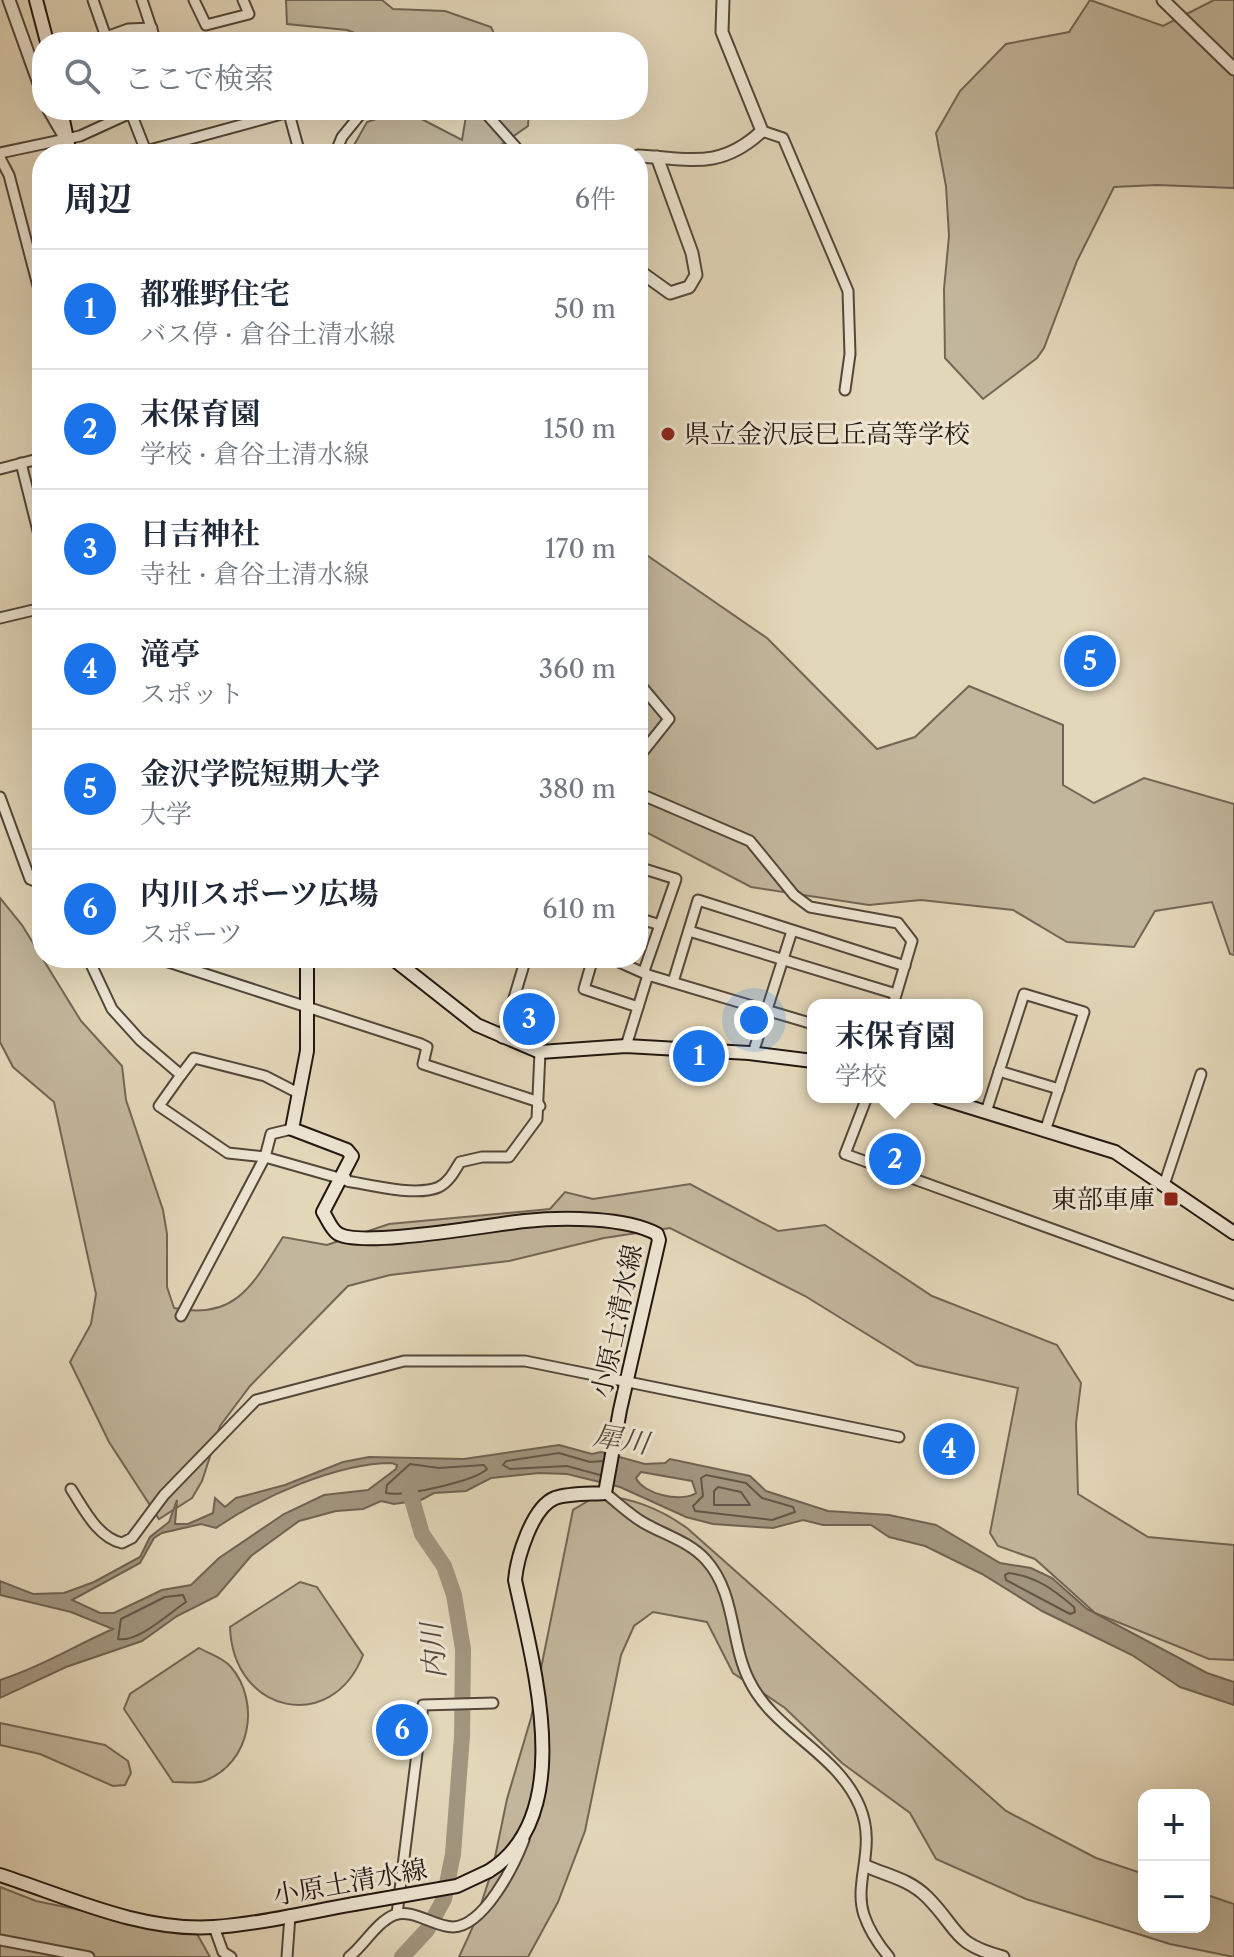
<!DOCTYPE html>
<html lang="ja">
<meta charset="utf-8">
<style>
:root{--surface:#fff;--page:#f6f6f7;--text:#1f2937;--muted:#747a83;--line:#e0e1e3;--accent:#1a73e8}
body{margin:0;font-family:"Libre Caslon Text","Noto Serif JP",serif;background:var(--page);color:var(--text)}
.controls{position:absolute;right:24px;bottom:24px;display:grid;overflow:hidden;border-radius:16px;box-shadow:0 8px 32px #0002}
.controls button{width:72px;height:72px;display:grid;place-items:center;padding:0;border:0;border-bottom:2px solid var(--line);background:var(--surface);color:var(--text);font:40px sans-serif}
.you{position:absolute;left:754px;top:1020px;width:28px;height:28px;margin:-20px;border:6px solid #fff;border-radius:50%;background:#1a73e8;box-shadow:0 0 0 12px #1a73e833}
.badge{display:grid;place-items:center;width:52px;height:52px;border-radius:50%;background:var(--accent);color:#fff;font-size:26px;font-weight:700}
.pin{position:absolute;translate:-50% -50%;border:4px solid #fff;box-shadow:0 2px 8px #0006}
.popup{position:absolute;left:807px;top:999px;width:176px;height:104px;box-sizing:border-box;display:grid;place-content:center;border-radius:16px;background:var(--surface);filter:drop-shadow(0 2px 6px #0005);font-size:26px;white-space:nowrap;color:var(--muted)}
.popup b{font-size:30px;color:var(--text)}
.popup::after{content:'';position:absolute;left:50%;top:100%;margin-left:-16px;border:16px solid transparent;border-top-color:var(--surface)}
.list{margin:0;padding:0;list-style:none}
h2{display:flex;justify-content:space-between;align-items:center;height:104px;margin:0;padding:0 32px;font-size:34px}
h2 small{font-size:26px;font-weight:400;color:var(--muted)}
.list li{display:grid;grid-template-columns:52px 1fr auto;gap:24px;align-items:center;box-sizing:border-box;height:120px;padding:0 32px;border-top:2px solid var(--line)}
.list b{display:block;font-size:30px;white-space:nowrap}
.list p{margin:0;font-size:26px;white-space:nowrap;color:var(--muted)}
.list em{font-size:26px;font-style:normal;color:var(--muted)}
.icon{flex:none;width:44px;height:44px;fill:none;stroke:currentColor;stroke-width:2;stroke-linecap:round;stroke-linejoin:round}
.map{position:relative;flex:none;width:1234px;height:1957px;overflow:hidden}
.search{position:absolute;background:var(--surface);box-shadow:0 8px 32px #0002;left:32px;top:32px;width:616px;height:88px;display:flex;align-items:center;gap:20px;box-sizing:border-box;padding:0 28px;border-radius:32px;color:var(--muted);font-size:30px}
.panel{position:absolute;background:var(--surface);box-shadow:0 8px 32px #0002;left:32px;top:144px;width:616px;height:824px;border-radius:32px}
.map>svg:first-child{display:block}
</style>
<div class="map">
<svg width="1234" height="1957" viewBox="0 0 1234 1957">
<rect width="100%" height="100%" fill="#e3d7b9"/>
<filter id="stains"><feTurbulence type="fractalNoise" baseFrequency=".0025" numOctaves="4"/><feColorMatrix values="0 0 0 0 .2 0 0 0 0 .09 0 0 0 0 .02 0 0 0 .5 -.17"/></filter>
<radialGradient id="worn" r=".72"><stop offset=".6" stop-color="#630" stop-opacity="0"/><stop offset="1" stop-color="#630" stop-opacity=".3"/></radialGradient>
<g fill="#c2b69c" stroke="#726656" stroke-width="2">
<path d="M286,0h96l11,9 52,2 46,16 7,15h-120l-31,-12 -60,-6z"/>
<path d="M1090,0l73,26 51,-26h20v188l-77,-3 -43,2 -37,74 -33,87 -7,10 -54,41 -38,-41 -1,-69 5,-53 -3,-50 -10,-53 24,-42 46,-47 63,-12z"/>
<path d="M404,110l58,30 5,-30h62l-1,16 -27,19 8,9h-160l18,-32z"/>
<path d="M648,556l119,82 110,111 38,-12 54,-51 94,39v60l31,18 50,-25 90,26v151l-4,-1 -18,-52 -57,9 -21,36 -67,-5 -54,-32 -92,-10 -52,5 -118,-18 -113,-59v-270z"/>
<path d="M0,898l22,27 59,96 41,45 4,34 37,110 4,24v53l7,21c62,13 79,-24 109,-71l44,8 62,-21 161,-15 15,-17 28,7 97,-15 88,47 47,-6 107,71 125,49 24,38 -5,40 2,71 70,43 86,8v115l-25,-1 -114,-46 -60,-54 -37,-13 -8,-13 28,-145 -101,-23 -112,-69 -135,-68 -66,10 -95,23 -119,14 -42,11 -98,100 -30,40 -18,55 -10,17 -33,21 -50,-77 -39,-80 21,-38 5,-30 -42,-192 -41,-35 -13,-25z"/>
<path d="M598,1495c34,3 61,13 89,33l319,283 90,47 48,16v53h60v-33l30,10v53l-64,-13 -144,-45 -90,-40 -26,-46 -68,-50 -57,-55 -52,-35 -26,-51 -54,-10 -19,14 -13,29 -36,176 -27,71 -30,55h-69l17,-37 17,-53 14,-68 24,-81 42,-208z"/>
<path d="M300,1582l17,5 46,68c-31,80 -130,59 -133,-28z"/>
<path d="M199,1648c9,5 25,10 32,19 30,35 20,97 -27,114 -8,3 -21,1 -31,1l-49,-73 6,-15z"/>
<path d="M0,1723l105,22 23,16 3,12 -6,12 -12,1 -73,-32 -40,-9z"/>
<path d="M0,1887l36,14 161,33 13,23h-210z"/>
</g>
<path fill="#a29680" stroke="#6f6353" stroke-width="2" fill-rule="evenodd" d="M559,1445l33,9 9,-2 44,12 20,-1 5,-4 80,17 16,15 62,20 61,4 47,10 64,38 31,5 21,10 35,31 120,64 27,9v23l-54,-18 -48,-32 -90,-44 -60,-37 -57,-28 -36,-9 -18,-12h-48l-20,-5 -30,8 -60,-4 -27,-7 -66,-30 -53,-13 -28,-1 -48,5 -25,13 -32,2 -13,7 -27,4 -13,-3 -18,8 -27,2 -37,10 -48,35 -34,40 -40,20 -35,25 -76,26 -66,31v-18c41,-13 76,-35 113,-51l-42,-17 -71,-17v-14l33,13 31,-1 30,-11 46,-25 10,-20 19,-15 8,-22 -2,24h13l25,-11 2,-15 10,9 11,-9 49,-13 58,-23 26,-5 95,2zM392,1463l5,2 -1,4 -28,21 -44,5 -40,19 -65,44 -28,27 -29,5 -48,23h-14l-28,-13 68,-37 14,-25 8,-5 39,-9 15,4c45,-31 121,-65 176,-65zM641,1472l51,9 4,12c-15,10 -53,1 -60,-15z"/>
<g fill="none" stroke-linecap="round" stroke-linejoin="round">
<g stroke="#625648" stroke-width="2">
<path d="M410,1464l29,4 45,-3 3,4c-12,12 -83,28 -101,24l1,-8z"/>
<path d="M600,1475l-33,-9 -57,3 -7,-4 3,-4 53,-8 31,9 13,-1"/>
<path d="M706,1475l40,8 16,15 31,9 2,5 -23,8 -77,-9 -2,-5 10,-10 -2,-18z"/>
<path d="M718,1487l23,5 9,13h-36v-14z"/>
<path d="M1009,1573c28,4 44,16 65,34l1,5 -5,2 -64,-34 -1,-5z"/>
<path d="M183,1595l3,7c-17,11 -48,41 -68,37l3,-20 44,-22z"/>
</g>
<path stroke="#a29680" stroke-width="16" d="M402,1957l25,-27 17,-31 9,-45 9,-118 1,-87 -9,-54 -10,-29 -22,-32 -15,-52"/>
<defs>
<g id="minor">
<path d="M142,0l14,42"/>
<path d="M194,0l12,25 43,-11 -6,-14"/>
<path d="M106,37l22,-8 24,-1"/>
<path d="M92,42l14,-5 -13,-37"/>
<path d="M288,110l12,44"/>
<path d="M483,110l39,44"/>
<path d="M131,113l16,41"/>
<path d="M762,131l21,7 65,153 2,63 -5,36"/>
<path d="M146,151l143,-39"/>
<path d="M0,153l80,-17 57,-26"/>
<path d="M335,154l7,-17 22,-27"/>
<path d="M0,158l9,17 33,126"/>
<path d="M21,463l21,84"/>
<path d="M0,469l42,-11"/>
<path d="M0,618l42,-10"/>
<path d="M638,682l31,37 -31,39"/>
<path d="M638,793l112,48 44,54 16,12 88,16 14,18 -19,64"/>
<path d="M0,797l30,82 12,5"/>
<path d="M638,867l38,12 -32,92"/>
<path d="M638,918l22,7"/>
<path d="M689,931l207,63"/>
<path d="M88,958l24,51 28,31 41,35 -22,31 69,47 37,4 74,21"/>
<path d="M156,958l265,86 6,3 -4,17 113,37 4,5"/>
<path d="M593,958l-9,31 54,18"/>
<path d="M610,958l38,17 165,49"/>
<path d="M673,982l25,-82 207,66"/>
<path d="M502,1038l24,-80"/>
<path d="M626,1046l22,-71"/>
<path d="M753,1053l39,-122"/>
<path d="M999,1071l60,18"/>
<path d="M181,1075l13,-17 71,18 35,18"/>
<path d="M867,1097l-22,57 389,141"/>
<path d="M986,1112l38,-118 60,18 -39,119"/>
<path d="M343,1172l4,9c23,4 70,16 92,6 10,-5 15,-15 21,-25l22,-5h27l28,-38 3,-67"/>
<path d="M1164,1185l37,-111"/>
<path d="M181,1316l84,-159 6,-23 21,-5"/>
<path d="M71,1489c13,20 27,49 51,54l10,-5 32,-43 92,-95 148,-39h121l374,76"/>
<path d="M605,1493c13,10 25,22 39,30 21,12 46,19 62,37 30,33 24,82 43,120 25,52 88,72 111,127 17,41 -7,75 4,108 5,15 15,30 25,42"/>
<path d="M397,1914l26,-209 70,-2"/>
<path d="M214,1927l9,25 8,5"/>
<path d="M0,1940l89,17"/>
<path d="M287,1957l3,-42"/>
<path d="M349,1957c15,-12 28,-35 45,-42 19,-7 40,12 59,12 31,-1 61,-61 71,-87"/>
</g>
<g id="tertiary">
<path d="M9,0l33,92"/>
<path d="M1163,0l71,69"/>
<path d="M49,110l17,29"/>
<path d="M521,153l36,1"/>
<path d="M638,156c50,2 81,15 124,-25l-40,-99 1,-32"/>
<path d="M638,270l32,23 19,-6 7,-12 -4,-22 -35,-96"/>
<path d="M866,1866c22,10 43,13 61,31 33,33 24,46 76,60"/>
</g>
<g id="secondary">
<path d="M36,0l11,42"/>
<path d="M61,110l9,44"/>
<path d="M307,958v93l-15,78 55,21 5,6 -29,56c4,6 8,17 14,21 20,16 157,-9 188,-12 37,-4 101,-4 132,13l2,6 -39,170 -15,83c-15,1 -36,0 -50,5 -23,9 -38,60 -40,82 18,85 63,235 -26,291"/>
<path d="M392,958l85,67 63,27 86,-6 123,7 64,8"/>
<path d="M937,1097l178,55 119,81"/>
<path d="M0,1875c68,22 141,57 214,52 46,-3 94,-15 140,-23"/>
</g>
</defs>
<use href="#minor" stroke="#53473a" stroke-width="13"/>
<use href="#tertiary" stroke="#53473a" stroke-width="15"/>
<use href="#secondary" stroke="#231710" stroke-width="16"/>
<use href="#minor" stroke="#ede5d2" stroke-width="9"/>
<use href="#tertiary" stroke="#ede5d2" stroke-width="11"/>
<use href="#secondary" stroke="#ede5d2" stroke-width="12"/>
<defs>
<path id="secondary-bridge" d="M354,1904l103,-18 32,-15"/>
</defs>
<use href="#secondary-bridge" stroke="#231710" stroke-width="16" stroke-linecap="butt"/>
<use href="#secondary-bridge" stroke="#ede5d2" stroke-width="12"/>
</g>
<g fill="#8f2418" stroke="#ede5d2" stroke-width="3">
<circle cx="668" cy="434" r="8"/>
<rect x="1163" y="1191" width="16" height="16" rx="4"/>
</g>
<g text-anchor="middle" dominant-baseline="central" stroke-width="6" stroke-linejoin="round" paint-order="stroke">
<g font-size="26" fill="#231710" stroke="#ede5d2" text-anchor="start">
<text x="684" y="434">県立金沢辰巳丘高等学校</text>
<text x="1155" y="1199" text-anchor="end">東部車庫</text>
</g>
<g font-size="26" fill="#231710" stroke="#ede5d2">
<text transform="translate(617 1321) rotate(-78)">小原土清水線</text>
<text transform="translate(350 1882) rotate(-10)">小原土清水線</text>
</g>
<g font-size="28" font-style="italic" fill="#564a3d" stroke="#ede5d2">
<text transform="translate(621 1439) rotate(9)">犀川</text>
<text transform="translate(433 1651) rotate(-94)">内川</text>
</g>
</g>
<rect width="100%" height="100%" filter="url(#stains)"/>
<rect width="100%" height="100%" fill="url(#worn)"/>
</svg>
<div class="controls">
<button>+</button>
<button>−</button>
</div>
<div class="you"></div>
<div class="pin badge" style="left:699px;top:1056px">1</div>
<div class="pin badge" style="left:895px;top:1159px">2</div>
<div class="popup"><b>末保育園</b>学校</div>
<div class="pin badge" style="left:529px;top:1019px">3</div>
<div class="pin badge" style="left:949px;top:1449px">4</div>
<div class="pin badge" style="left:1090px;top:661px">5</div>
<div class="pin badge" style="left:402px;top:1730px">6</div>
<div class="search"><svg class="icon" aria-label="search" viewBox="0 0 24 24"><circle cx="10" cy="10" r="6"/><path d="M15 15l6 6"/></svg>ここで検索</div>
<section class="panel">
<h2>周辺<small>6件</small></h2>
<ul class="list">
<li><span class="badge">1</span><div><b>都雅野住宅</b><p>バス停 · 倉谷土清水線</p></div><em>50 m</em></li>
<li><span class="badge">2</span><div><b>末保育園</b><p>学校 · 倉谷土清水線</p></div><em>150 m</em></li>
<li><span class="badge">3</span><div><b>日吉神社</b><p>寺社 · 倉谷土清水線</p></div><em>170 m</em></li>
<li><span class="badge">4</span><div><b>滝亭</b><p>スポット</p></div><em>360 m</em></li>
<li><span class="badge">5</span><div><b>金沢学院短期大学</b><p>大学</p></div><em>380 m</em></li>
<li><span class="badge">6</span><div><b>内川スポーツ広場</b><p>スポーツ</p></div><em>610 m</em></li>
</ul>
</section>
</div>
